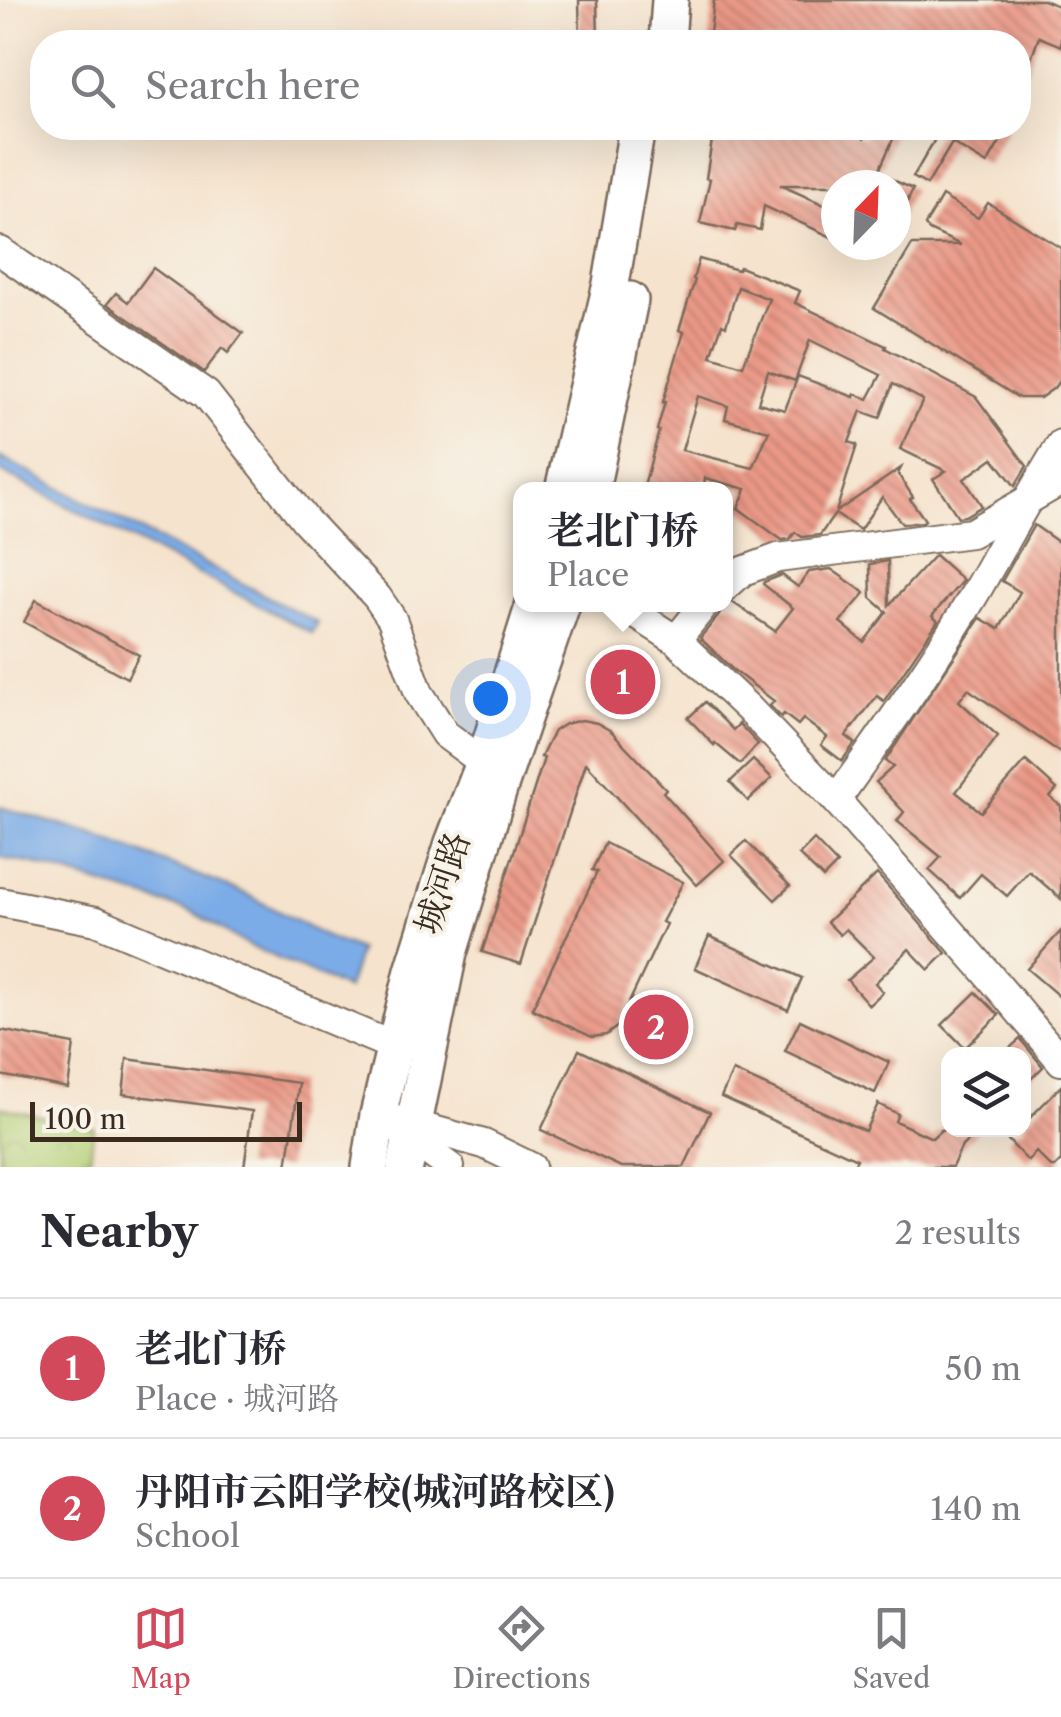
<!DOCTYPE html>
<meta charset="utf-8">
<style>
:root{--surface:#fff;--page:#f2f2f3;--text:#2b2b33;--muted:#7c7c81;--line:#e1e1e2;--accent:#d1495b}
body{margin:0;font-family:"Libre Caslon Text","Noto Serif SC",serif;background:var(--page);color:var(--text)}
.controls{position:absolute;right:30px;bottom:30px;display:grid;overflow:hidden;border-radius:20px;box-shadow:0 10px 40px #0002}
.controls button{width:90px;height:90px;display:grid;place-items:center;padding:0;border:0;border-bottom:2px solid var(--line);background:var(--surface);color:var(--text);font:50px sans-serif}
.compass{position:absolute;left:821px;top:170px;width:90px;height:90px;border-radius:50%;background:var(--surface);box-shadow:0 10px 40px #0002;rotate:23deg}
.scale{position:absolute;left:30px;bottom:25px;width:272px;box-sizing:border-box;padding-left:10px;border:5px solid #3b2a1e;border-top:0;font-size:28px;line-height:35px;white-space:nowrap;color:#3b2a1e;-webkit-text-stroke:8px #f7f3e8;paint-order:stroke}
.you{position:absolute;left:490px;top:698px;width:35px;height:35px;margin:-25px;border:8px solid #fff;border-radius:50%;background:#1a73e8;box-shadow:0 0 0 15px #1a73e833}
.badge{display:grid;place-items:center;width:65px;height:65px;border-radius:50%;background:var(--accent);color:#fff;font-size:32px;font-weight:700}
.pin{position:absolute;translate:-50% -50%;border:5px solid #fff;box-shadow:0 2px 10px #0006}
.popup{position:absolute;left:513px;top:482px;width:220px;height:130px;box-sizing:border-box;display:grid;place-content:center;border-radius:20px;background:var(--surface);filter:drop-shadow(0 2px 8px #0005);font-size:32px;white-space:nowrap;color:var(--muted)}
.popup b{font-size:38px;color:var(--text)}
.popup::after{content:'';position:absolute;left:50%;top:100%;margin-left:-20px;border:20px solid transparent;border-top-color:var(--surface)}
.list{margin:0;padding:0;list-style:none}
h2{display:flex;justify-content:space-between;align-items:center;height:130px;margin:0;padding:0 40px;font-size:42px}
h2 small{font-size:32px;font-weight:400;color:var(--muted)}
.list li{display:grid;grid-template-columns:65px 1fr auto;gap:30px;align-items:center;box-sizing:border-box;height:140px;padding:0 40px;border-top:2px solid var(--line)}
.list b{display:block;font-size:38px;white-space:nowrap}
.list p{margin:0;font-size:32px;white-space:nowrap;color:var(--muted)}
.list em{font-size:32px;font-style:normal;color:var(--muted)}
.icon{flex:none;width:55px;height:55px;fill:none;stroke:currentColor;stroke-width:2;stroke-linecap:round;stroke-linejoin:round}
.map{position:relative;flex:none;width:1061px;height:1167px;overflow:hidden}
.search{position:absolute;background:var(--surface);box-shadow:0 10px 40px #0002;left:30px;right:30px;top:30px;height:110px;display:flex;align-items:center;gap:25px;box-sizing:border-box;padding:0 35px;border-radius:40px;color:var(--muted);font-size:38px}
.sheet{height:410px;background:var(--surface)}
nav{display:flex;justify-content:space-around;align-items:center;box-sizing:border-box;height:140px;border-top:2px solid var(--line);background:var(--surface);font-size:28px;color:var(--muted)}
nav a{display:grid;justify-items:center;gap:5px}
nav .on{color:var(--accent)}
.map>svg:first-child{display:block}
</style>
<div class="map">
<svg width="1061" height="1167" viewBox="0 0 1061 1167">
<defs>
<pattern id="park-crowns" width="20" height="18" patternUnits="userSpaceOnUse" patternTransform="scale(2.5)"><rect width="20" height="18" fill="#b3cf76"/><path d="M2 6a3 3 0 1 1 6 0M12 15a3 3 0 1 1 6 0" fill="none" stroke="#9bb266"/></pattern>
<pattern id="building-back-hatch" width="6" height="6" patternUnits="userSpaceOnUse" patternTransform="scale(2.5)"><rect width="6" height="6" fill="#eb9987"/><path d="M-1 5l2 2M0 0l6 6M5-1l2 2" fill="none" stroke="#c07d6e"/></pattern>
</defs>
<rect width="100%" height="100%" fill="#f7f3e8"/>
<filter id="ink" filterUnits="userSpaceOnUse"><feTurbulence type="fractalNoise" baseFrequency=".01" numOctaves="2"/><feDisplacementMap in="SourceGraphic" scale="20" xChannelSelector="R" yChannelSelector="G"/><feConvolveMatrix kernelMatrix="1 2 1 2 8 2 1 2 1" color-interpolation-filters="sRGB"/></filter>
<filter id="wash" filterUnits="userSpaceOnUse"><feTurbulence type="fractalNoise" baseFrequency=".0048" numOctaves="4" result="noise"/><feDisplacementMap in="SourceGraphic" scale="40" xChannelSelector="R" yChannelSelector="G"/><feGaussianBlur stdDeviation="2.25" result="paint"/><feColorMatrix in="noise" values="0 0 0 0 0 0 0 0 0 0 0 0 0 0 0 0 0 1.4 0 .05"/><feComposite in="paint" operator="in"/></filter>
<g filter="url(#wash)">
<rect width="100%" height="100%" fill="#f5e3cd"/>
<path fill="url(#park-crowns)" stroke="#777c4a" stroke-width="2.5" d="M0,1107l94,21 -5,39h-89z"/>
<g fill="#7cace7" stroke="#5c6b82" stroke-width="2.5">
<path d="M0,457l318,166 -6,10 -312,-162z"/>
<path d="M0,807l94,28 152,59 80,43 33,13 -12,39 -100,-44 -54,-33 -158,-48 -35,-6z"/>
</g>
<g id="blocks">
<g fill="url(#building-back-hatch)" fill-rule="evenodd">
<path d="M579,0h18l1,42h-18z"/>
<path d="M714,0h329l18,7v39l-22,-9 -19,51 -2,-46h-309z"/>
<path d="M714,128h126l24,10 5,-10h29l-20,45 35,16 -17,38v-42h-116l56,25v29l-72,-33 -4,24 -23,-5 -2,6 -35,-8 10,-44 -4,-1z"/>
<path d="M926,128h82l-21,36 -35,-21 -25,42 -14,-8 25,-43z"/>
<path d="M942,196l36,22 10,-15 73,45v130l-7,10 -14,10h-21l-145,-90 38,-63h49l-32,-15 -4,-5z"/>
<path d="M699,259l39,11 2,-3 60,24 -5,12 91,43 -1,2 91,49 51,69 -12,20 -22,-28 -29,21 18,27 -17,10 -7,1 -25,-38 13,-8 -46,-22 23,-49 -30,-16 -13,34 -19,-7 -12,31 8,3 -21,67 65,-44 -3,6 15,23 -3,2 15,21 -2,2 -21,2 -20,-27 -22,33 -25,-16 -15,21 -18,2 -7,-5 -5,7 -8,1 -44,-32 8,-19 -41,-11 -2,12h-60l16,-59 -2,-1 8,-28h-2l21,-70 -5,-2 16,-50 -2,-1zM738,287l31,12 -26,67 -32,-10 11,-32 4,2zM810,340l71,35 -13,24 -13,-5 -1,3 -56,-21 -13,34 -27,-7 10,-32 27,10zM698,396l30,10 -3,13 44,12 -16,37 -71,-18z"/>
<path d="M153,268l90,65 -15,20 -6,-5 -18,24 -97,-68 9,-11 12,9z"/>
<path d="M1034,525l27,19v209l-93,-64 -9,12 39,35 -42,56 25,20 45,-51 31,28 -7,8 11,9v93l-32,-28 -22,25 -26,-22 -21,24 -31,-28 12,-13 -44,-36 7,-9 -28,-30 17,-15 -8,-6 95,-143 19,11 21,-37 -18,-11z"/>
<path d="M935,555l28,25 -31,36 6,5 -54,80 -7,-5 -31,40 9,7 -13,18 -21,-16 6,-8 -24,-18 -5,6 -14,-11 -3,3 -11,-11 4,-5 -42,-32 -32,-31 19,-23 4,-11 9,-2 43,29 18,-23 -30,-24 1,-2 18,-7 16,12 11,-15 22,-3 34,24 -25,29 24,20 23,-30 -16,-14 -1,-34 18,-3 1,44z"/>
<path d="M36,600l103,55 -12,23 -103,-56z"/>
<path d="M705,702l28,28 6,-6 19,20 -18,20 -25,-21 -1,2 -26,-27z"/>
<path d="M582,720l15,3 14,8 55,58 -3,3 61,69 -27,24 -111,-122 -65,201 -39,-12 62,-194 -3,-1 13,-26 11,-7z"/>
<path d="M753,760l19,18 -24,23 -18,-19z"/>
<path d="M814,840l23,24 -14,14 -24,-23z"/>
<path d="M746,841l44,45 -15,14 -44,-45z"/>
<path d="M605,843l78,39 -21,40 4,2 -48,102 -12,9 -14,2 -60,-28 65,-137 -5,-2z"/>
<path d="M877,874l69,79 -17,17 -20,-21 -34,34 8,9 -14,13 -22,-25 27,-23 -28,-28 -6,6 -13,-13z"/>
<path d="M1061,931v67l-34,-29z"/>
<path d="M709,936l93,42 -14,32 -93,-42z"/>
<path d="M976,992l23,23 -34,33 -23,-23z"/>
<path d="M800,1020l89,42 -14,31 -90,-42z"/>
<path d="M0,1030l74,14 -6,44 -68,-13z"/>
<path d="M1020,1039l23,28 -19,19v-32h-21z"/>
<path d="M579,1050l131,62 -26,55h-63l-80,-37z"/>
<path d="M127,1059l172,24 -12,84h-43l8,-56 -129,-17z"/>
<path d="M733,1071l132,60 13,-27 20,10 -3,7 37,17 9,-8h38l-17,16 -10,21h-99l4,-8 -136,-62z"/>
<path d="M1061,1086v75l-6,6h-4l-15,-15 -8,9 -20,-21 10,-10h6v-6z"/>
</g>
</g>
</g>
<g filter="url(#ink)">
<use href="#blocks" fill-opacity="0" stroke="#7c6b5b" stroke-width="2.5"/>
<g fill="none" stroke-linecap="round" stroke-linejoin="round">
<defs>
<g id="minor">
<path d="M0,251l206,143 100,127 71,76 15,22 27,74 26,41 39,29"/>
<path d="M726,586l17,-15 35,-13 193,-25 90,-52"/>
<path d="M620,604l56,36 73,69 87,91 146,167 79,94"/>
<path d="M676,640l29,-36"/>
<path d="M836,800c49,-69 98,-137 141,-210 28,-49 54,-98 84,-146"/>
<path d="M0,902l96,19 299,126"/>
<path d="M396,1120l88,24 47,23"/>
<path d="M395,1127l55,40"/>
</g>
<g id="major">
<path d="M667,42l3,-42"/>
<path d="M563,490l48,-206 26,-156"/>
<path d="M591,490l39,-190"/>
<path d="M370,1167l8,-52 35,-144 40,-128 31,-80 50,-159"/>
<path d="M405,1167l44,-214 51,-167 62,-182"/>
</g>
</defs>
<use href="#minor" stroke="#7c6b5b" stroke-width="32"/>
<use href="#major" stroke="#7c6b5b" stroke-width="40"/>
<use href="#minor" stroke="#fff" stroke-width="28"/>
<use href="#major" stroke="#fff" stroke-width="35"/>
</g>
</g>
<g text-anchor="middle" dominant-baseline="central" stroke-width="8" stroke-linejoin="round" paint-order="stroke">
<g font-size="35" fill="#3b2a1e" stroke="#f7f3e8">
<text transform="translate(442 883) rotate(-72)">城河路</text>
</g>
</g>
</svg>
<div class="controls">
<button><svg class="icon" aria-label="layers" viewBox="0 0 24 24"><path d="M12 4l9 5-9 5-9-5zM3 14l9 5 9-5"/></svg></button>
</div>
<svg class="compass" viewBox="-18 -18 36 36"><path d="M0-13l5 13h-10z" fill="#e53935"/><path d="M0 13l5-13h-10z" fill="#7c7c81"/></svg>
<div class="scale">100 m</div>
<div class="you"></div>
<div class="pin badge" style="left:623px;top:682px">1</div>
<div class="popup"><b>老北门桥</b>Place</div>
<div class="pin badge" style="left:656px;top:1027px">2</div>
<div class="search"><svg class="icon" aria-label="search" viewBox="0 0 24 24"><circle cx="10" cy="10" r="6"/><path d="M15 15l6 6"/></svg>Search here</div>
</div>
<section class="sheet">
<h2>Nearby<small>2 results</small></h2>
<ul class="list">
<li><span class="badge">1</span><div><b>老北门桥</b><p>Place · 城河路</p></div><em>50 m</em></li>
<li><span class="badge">2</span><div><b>丹阳市云阳学校(城河路校区)</b><p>School</p></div><em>140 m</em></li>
</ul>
</section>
<nav>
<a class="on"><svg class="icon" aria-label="map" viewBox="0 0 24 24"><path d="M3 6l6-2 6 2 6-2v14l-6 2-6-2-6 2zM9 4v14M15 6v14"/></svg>Map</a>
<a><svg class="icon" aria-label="directions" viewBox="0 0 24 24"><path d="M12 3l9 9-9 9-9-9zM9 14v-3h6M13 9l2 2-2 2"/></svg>Directions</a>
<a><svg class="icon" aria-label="saved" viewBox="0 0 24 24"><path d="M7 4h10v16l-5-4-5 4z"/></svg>Saved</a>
</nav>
